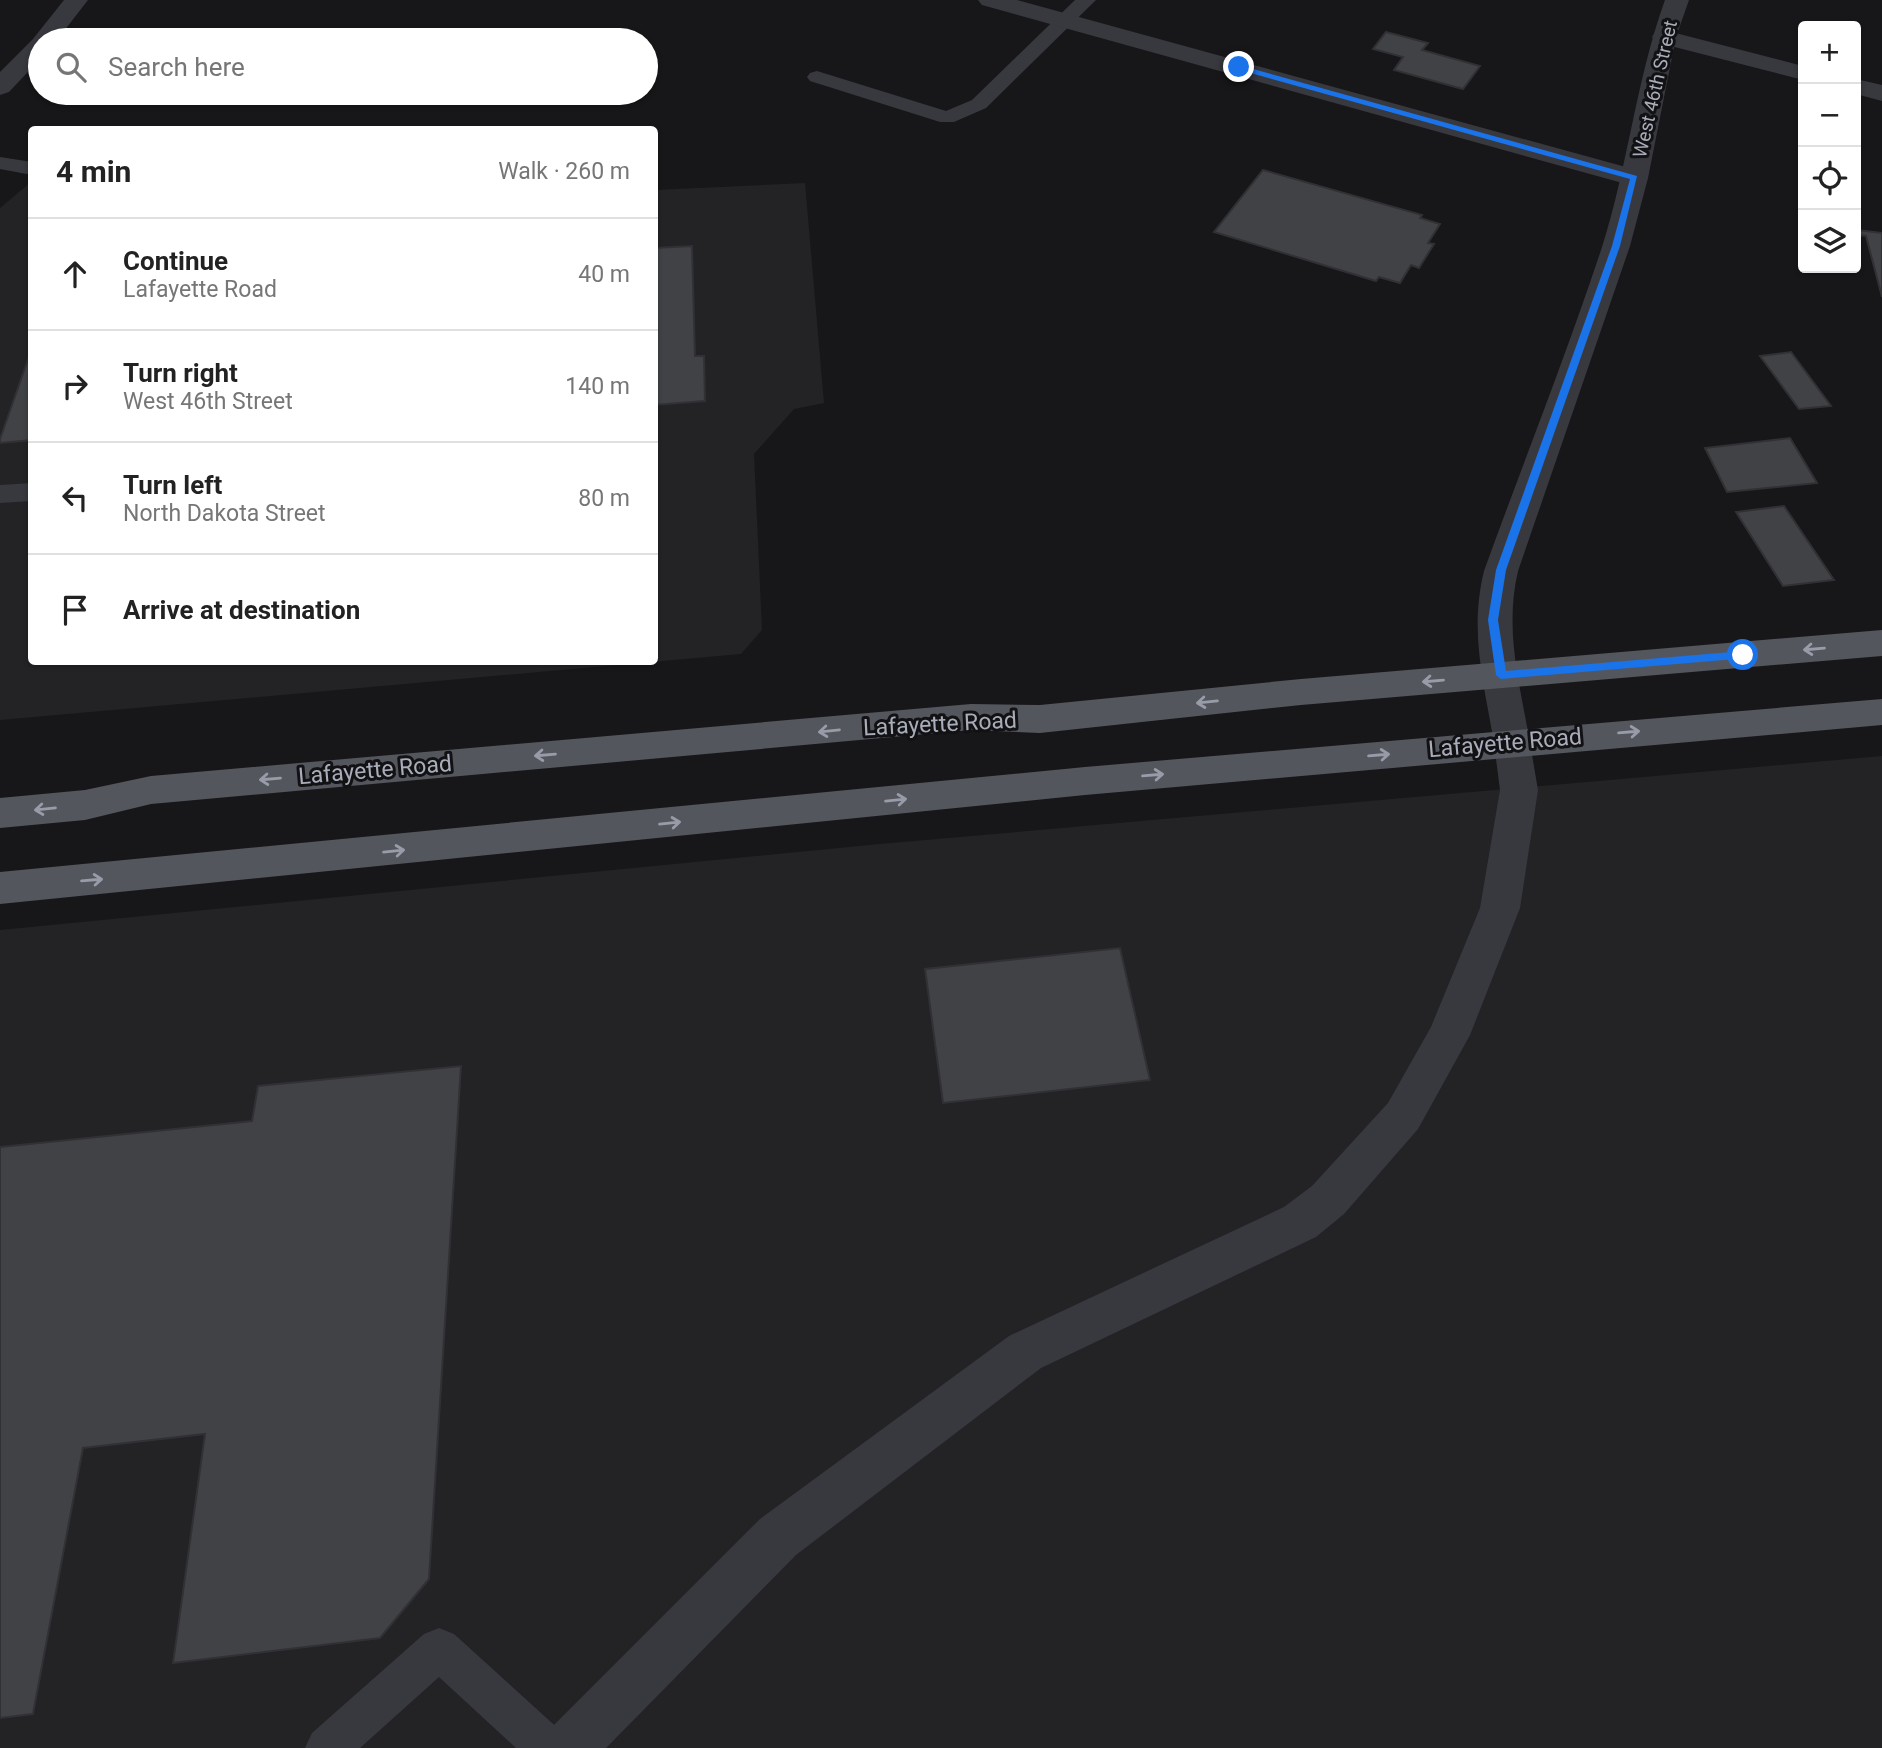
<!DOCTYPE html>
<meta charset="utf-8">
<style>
:root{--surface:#fff;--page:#f6f6f6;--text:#222;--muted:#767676;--line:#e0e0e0}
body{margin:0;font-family:Roboto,sans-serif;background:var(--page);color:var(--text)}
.controls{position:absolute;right:21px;top:21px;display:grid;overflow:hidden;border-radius:7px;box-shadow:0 2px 5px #0004}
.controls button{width:63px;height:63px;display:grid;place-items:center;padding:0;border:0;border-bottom:2px solid var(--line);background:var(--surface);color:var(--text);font:35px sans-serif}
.stop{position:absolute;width:21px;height:21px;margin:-16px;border:5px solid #1a73e8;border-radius:50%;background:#fff}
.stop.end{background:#1a73e8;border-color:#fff;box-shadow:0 2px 7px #0008}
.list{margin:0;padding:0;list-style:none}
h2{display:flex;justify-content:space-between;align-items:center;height:91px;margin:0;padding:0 28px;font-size:30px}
h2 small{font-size:23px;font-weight:400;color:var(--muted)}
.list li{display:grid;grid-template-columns:46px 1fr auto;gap:21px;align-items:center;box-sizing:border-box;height:112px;padding:0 28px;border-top:2px solid var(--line)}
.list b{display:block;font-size:26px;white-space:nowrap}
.list p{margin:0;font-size:23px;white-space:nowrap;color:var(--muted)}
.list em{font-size:23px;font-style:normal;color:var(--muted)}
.icon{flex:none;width:38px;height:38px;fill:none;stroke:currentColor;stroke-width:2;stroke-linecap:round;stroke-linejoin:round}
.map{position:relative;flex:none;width:1882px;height:1748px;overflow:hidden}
.search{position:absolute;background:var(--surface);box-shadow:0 2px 5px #0004;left:28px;top:28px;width:630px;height:77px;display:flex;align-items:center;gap:18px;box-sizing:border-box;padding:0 24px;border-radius:38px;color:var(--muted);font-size:26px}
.panel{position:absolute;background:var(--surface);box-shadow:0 2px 5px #0004;left:28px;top:126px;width:630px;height:539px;border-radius:7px}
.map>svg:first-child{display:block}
</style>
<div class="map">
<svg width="1882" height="1748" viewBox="0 0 1882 1748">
<rect width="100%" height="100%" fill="#171719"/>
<g fill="#232326">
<path d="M31,182l1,480h622l1,-472 150,-7 19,220 -30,6 -40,45 8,176 -21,24 -741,66v-512z"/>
<path d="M1882,756v992h-1882v-818l880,-86z"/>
</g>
<g fill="#414246" stroke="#313135" stroke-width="2">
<path d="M1386,32l42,11 -6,7 58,16 -17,23 -69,-19 9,-13 -30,-8z"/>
<path d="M1263,170l159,45 -2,3 20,6 -12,19 6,1 -15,24 -8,-3 -11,18 -21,-6 -3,4 -162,-49z"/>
<path d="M1857,230l25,3v64l-16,-61 -7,-1z"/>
<path d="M692,246l3,110h9l1,45 -51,4v-157z"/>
<path d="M32,348v92l-32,3v-4z"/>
<path d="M1791,352l40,54 -32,3 -39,-53z"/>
<path d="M1790,438l27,45 -90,9 -22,-44z"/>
<path d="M1784,506l50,74 -51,6 -47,-74z"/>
<path d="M1120,948l30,132 -207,23 -18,-134z"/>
<path d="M461,1066l-32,513 -49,59 -207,25 32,-229 -122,14 -50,266 -33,4v-571l252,-26 6,-35z"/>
</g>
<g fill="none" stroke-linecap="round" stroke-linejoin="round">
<g fill="#38393f" fill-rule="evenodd">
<path d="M1075,0h21l-110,108 -32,14h-14l-130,-41 -3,-4 3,-4 7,-2 129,40 26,-11z"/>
<path d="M0,157l32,5v13l-32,-6z"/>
<path d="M32,483v18l-32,2v-18z"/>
<path d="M439,1628l15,6 109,99 7,15h-54l-77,-71 -79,71h-55l7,-15 112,-99z"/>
</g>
<g fill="#38393f" fill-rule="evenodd">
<path d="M64,0h24l-31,40h-17v19l-31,33 -9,3v-23l33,-33z"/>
<path d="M978,0h39l627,172 4,6 -4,6 -9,2 -9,-2 -644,-179z"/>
<path d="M1664,30l139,36v14l-148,-38 -3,-5 3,-5z"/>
<path d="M1856,79l26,6v16l-26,-7z"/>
<path d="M1512,729l13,4 5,10 8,47 -18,118 -50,127 -52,94 -74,85 -28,23 -275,131 -245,187 -190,193h-64l8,-19 210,-210 249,-183 275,-129 28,-21 76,-83 43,-76 49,-119 20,-118 -6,-47 5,-10z"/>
</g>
<path fill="#38393f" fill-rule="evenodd" d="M1665,0h24l-13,37 -28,141 -18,68 -112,325c-14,60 2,113 12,172l-5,10 -13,4 -13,-4 -5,-10c-10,-60 -25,-111 -10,-172 39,-108 82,-215 118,-324 26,-81 34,-167 63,-247z"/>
<g fill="#54565e" fill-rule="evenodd">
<path d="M1882,630v26l-581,49 -261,28 -69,-3 -820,74 -66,16 -85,8v-30l85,-8 66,-14 820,-72 69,1 261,-26z"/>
<path d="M1882,699v26l-797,70 -1085,109v-32l1085,-105z"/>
</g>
</g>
<defs><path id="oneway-shaft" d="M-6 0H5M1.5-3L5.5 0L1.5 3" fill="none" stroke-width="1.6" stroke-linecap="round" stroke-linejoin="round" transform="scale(1.75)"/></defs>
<g stroke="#989ca8">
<use href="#oneway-shaft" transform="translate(1814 649) rotate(175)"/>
<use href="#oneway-shaft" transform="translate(1433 681) rotate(175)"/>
<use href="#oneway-shaft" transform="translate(1207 702) rotate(174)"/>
<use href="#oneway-shaft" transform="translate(829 731) rotate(174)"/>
<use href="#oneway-shaft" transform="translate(1629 732) rotate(-5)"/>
<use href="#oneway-shaft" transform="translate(545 755) rotate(175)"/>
<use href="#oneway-shaft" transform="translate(1379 755) rotate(-5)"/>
<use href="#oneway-shaft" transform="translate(1153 775) rotate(-5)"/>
<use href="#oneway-shaft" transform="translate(270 779) rotate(175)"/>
<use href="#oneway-shaft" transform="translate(896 800) rotate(-6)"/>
<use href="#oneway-shaft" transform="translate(45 809) rotate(174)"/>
<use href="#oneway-shaft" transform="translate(670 823) rotate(-6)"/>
<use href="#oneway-shaft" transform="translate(394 851) rotate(-6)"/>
<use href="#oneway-shaft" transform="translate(92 880) rotate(-5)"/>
</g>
<path fill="#1a73e8" d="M1239,65l398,111 -17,70 -114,324 -8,50 8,51 237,-20 4,2v5l-246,21 -5,-4 -8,-55 8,-50 116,-324 18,-67 -394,-110z"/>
<g text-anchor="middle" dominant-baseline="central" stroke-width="6" stroke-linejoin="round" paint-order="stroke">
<g font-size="19" fill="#a9adba" stroke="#121214">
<text transform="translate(1655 89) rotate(-77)">West 46th Street</text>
</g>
<g font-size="23" fill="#a9adba" stroke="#121214">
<text transform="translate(940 724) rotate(-3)">Lafayette Road</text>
<text transform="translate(1505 743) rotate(-5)">Lafayette Road</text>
<text transform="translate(375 770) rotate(-5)">Lafayette Road</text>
</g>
</g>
</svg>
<div class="controls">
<button>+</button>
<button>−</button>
<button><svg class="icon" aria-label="locate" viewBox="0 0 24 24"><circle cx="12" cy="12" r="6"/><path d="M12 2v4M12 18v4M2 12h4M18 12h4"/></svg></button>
<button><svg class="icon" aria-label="layers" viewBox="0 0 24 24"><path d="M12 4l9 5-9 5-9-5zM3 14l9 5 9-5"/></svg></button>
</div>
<div class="stop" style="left:1743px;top:655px"></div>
<div class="stop end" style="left:1239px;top:67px"></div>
<div class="search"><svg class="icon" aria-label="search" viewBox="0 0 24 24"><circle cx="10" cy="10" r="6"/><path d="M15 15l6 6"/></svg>Search here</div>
<section class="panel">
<h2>4 min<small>Walk · 260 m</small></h2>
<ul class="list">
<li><svg class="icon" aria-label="ahead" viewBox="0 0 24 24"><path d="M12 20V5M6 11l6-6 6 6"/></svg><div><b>Continue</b><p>Lafayette Road</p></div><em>40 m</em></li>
<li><svg class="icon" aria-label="right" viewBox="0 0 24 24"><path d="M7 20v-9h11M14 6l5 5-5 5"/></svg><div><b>Turn right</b><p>West 46th Street</p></div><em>140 m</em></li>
<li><svg class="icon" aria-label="left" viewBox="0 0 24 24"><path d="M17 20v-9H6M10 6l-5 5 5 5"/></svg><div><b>Turn left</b><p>North Dakota Street</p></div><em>80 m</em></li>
<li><svg class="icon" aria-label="arrive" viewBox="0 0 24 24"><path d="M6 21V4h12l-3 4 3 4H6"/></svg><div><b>Arrive at destination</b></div></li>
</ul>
</section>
</div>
